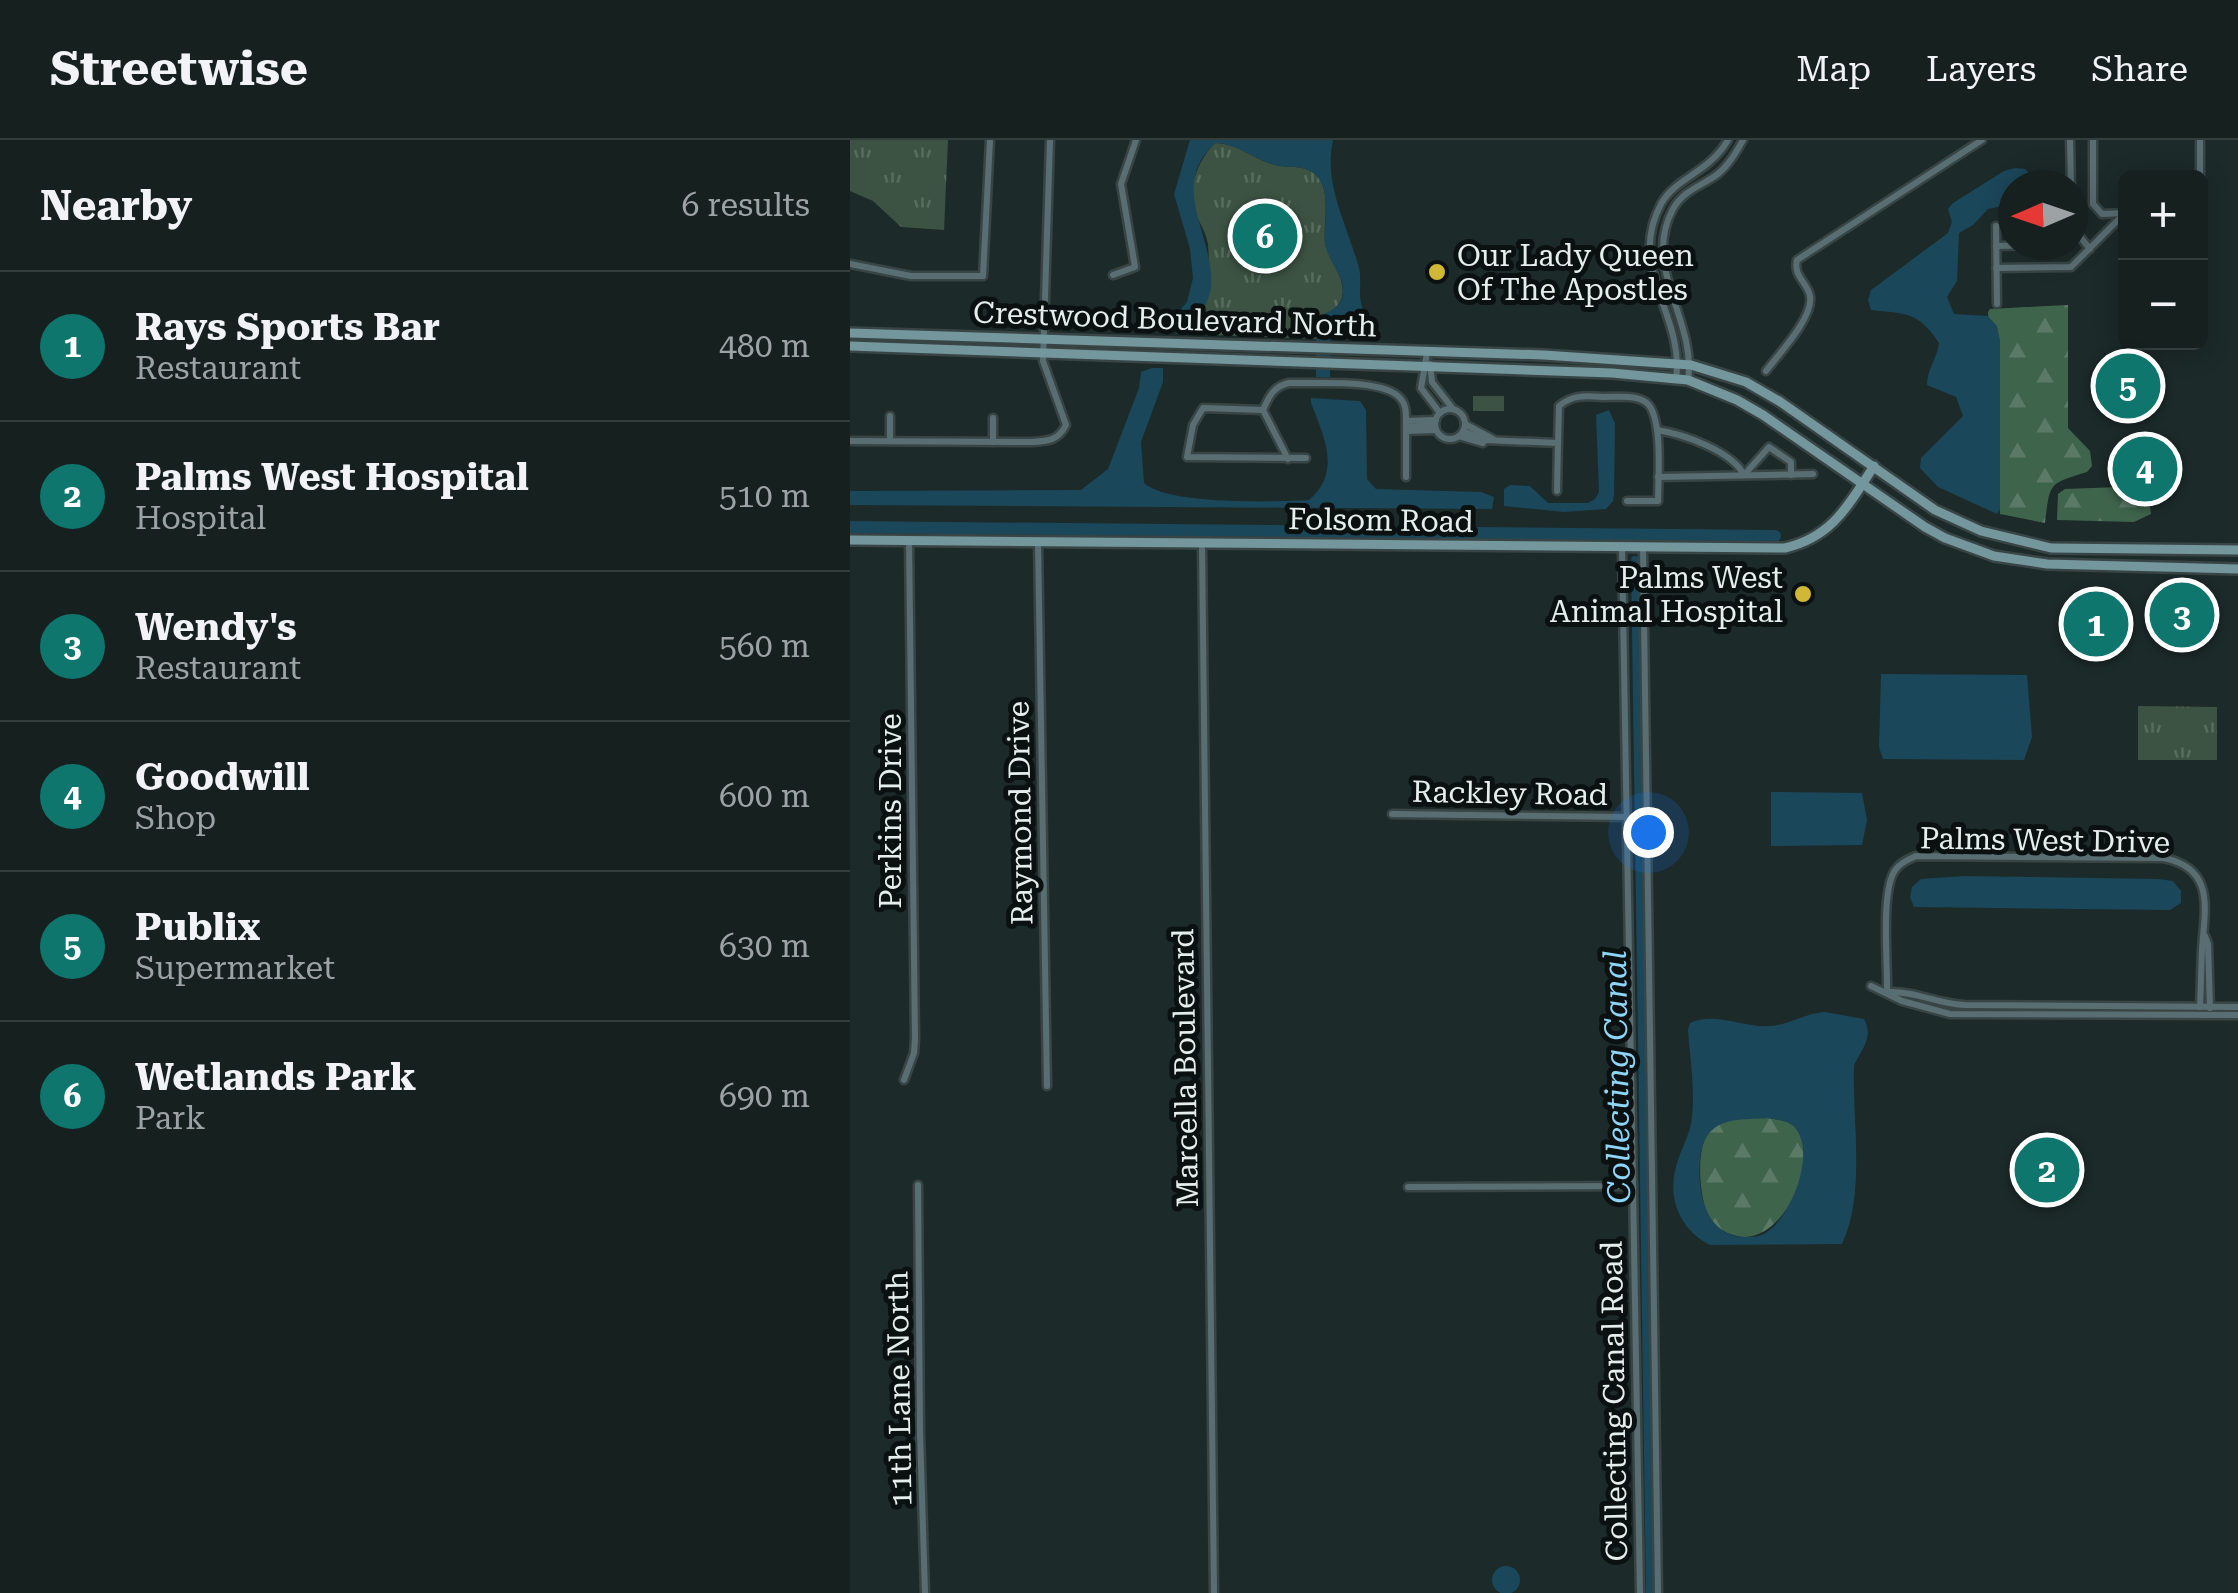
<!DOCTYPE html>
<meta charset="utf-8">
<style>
:root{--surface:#15201f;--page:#1e2828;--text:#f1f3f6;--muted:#9da3a4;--line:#343e3d;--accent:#0f766e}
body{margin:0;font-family:"Roboto Serif",serif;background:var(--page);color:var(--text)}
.controls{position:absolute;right:30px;top:30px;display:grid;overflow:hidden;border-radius:15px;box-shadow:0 5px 25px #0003}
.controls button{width:90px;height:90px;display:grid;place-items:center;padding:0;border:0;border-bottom:2px solid var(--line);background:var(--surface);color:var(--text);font:50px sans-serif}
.compass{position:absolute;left:1148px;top:30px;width:90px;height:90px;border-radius:50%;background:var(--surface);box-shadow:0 5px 25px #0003;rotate:268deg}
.you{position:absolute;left:798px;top:692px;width:35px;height:35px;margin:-25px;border:8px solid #fff;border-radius:50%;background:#1a73e8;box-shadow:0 0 0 15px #1a73e833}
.badge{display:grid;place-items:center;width:65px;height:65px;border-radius:50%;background:var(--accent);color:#fff;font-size:32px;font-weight:700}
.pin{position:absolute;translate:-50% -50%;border:5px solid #fff;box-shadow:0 2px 10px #0006}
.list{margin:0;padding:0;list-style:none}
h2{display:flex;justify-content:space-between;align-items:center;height:130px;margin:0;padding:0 40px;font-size:42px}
h2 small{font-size:32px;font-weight:400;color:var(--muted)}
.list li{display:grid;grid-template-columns:65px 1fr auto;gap:30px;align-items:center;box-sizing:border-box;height:150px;padding:0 40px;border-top:2px solid var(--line)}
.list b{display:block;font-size:38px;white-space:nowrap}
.list p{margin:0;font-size:32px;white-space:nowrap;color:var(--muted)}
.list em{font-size:32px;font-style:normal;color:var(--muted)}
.map{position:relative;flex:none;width:1388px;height:1453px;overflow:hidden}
header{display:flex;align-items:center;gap:60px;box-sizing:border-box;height:140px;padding:0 50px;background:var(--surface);border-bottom:2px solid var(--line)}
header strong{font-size:48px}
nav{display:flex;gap:55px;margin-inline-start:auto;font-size:35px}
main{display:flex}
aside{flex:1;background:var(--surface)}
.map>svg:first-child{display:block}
</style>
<header>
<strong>Streetwise</strong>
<nav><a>Map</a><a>Layers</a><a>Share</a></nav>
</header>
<main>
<aside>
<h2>Nearby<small>6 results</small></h2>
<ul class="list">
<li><span class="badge">1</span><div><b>Rays Sports Bar</b><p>Restaurant</p></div><em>480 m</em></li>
<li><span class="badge">2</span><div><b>Palms West Hospital</b><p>Hospital</p></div><em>510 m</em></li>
<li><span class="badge">3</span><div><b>Wendy's</b><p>Restaurant</p></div><em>560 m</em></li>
<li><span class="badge">4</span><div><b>Goodwill</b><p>Shop</p></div><em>600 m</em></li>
<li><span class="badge">5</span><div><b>Publix</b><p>Supermarket</p></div><em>630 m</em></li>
<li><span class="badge">6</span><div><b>Wetlands Park</b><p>Park</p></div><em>690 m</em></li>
</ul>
</aside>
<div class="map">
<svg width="1388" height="1453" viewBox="0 0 1388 1453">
<defs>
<pattern id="forest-firs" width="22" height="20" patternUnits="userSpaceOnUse" patternTransform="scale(2.5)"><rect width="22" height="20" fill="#3f644c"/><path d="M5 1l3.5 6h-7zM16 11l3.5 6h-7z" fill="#5b7a66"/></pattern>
<pattern id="park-tufts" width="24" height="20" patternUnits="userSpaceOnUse" patternTransform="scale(2.5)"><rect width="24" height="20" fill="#3c5343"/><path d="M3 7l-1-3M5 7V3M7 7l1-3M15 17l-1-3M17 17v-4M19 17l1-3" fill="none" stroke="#586c5e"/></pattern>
</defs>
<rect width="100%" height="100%" fill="#1c2a29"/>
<rect fill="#3c5343" x="623" y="256" width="31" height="15"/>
<g fill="url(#forest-firs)">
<path d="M1218,165v123l22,23 2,15 -5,6c-38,12 -37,9 -42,51l-45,-9 -12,-202 2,-3z"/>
<path d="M1297,346l4,28 -17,8 -77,-2 1,-26 7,-5z"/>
<path d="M918,978c9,2 22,2 28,10 25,33 -14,119 -59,108 -10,-2 -20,-8 -26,-16 -12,-16 -16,-73 -2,-88 15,-16 40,-13 59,-14z"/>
</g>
<g fill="url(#park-tufts)">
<path d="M0,0h98l-4,90 -43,-3 -28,-26 -23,-10z"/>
<path d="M365,3c24,0 41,19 65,23 13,2 25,-1 36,9 16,16 7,47 9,67 2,19 24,37 16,58 -4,10 -17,14 -25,18v21l-130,-5c18,-26 25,-59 22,-90 -2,-15 -15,-29 -16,-44 -2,-19 10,-45 23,-57z"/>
<path d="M1288,566l79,1v53h-79z"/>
</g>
<g fill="#1b475a" fill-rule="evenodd">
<path d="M340,0h143c-10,45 15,86 26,128 3,13 -1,27 3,39 1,5 4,9 6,14l-1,5 -37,-1v52h-14v-59c8,-5 21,-8 25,-17 9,-21 -14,-40 -16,-58 -2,-21 7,-52 -9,-68 -11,-10 -23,-7 -36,-9 -24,-4 -41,-23 -65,-23 -47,44 -1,91 -4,142 -1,19 -14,34 -25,49h-10l-3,-16 14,-16 6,-24 -3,-29 -16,-55z"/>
<path d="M1165,28l10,1 8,9 -1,7h-19v19l-25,5 -15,16 -14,8 -2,48 -10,16 7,17 34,2 9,10 3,14v169l-3,5 -59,-27 -18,-19 1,-10 42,-42 -7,-19 -29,-12c0,-16 10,-26 12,-42 -21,-32 -33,-29 -68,-33l-3,-10 3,-10 77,-57 4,-11 -4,-13 5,-6 51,-32z"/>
<path d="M302,228h11v14l-22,60 3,41c24,22 131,19 165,17 33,-28 15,-63 2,-97v-5l49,3 6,9 1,69 9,10 105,3 13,5 -2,12 -642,-4v-14l231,-1 27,-21 31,-81 2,-16z"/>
<path d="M759,270l6,13 -1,72 -1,6 -7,8 -42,3 -60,-6v-17l6,-4 20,1 18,17h40l7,-4 4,-7 -3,-77z"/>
<path d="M1031,534l146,1 5,62 -8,23 -141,-1 -4,-12z"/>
<path d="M921,652l91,1 5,27 -5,25 -91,1z"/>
<path d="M1114,736l194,3 15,2 8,10v12l-11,7 -256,-3 -4,-10 2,-10 9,-8z"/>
<path d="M975,872l39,7c10,18 -2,30 -10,46 -2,55 12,129 -12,179l-132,1c-33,-17 -44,-51 -32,-85 5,-15 13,-28 14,-44 3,-28 -2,-58 -4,-86l2,-7c25,-12 53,5 80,3 19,-1 35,-13 55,-14zM918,978c9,2 22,2 28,11 20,25 -5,88 -30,104 -6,4 -14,4 -22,4 -38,-1 -47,-45 -44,-77 5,-43 32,-40 68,-42z"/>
<circle cx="656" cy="1440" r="14"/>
</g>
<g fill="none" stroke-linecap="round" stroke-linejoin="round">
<path stroke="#1b475a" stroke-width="8" d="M785,420l15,1033"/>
<path stroke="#1b475a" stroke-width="12" d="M0,387l925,9"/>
<defs>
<g id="street">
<path d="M1220,0l1,45"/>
<path d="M1243,0v64l9,10 22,-1"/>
<path d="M1350,0v68"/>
<path d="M1146,86l1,78"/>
<path d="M1223,88l17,21"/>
<path d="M1146,106l57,-1"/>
<path d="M0,124l61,12h72l7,-136"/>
<path d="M1146,128l75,-1 54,-54"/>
<path d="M263,135l22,-8 -14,-83 15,-44"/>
<path d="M577,213l-6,35 19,25"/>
<path d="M580,224l2,18 21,27"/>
<path d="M916,231c12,-16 48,-54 44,-75 -3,-14 -17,-20 -13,-36l185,-120"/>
<path d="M826,239c9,-65 -50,-109 -15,-175 15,-27 48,-31 67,-64"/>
<path d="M838,240c9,-60 -47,-112 -15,-171 10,-18 26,-22 42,-33 12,-8 21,-23 28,-36"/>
<circle cx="600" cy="284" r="15"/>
<path d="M413,270l25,49"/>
<path d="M40,276v25"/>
<path d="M143,278v24"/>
<path d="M556,281v56"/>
<path d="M615,284l28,15"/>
<path d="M556,287l29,-2"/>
<path d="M807,290c26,4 75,21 87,45l25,-28 22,15v13"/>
<path d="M556,291l30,-1"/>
<path d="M613,291l22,9 73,3 -1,48"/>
<path d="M609,296l24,7"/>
<path d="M0,301l181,1c17,-1 27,-1 35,-17l-23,-64 7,-221"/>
<path d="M708,303l1,-37c14,-12 28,-10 45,-9 13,0 29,-2 40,4 20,10 14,78 14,100h-31"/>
<path d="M456,318l-119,-1 6,-32 10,-17 60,2c6,-14 11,-24 26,-27 26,1 94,-5 111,15 6,6 6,14 6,23l30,-1"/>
<path d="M808,337l155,-3"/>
<path d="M188,402l9,544"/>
<path d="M352,403l12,1050"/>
<path d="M772,409l18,1044"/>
<path d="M793,409l15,1044"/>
<path d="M542,674l236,3"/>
<path d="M1355,796l3,8 2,64"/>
<path d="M1021,846l31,15 48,13 288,1"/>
<path d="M1037,852c1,-27 -7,-104 9,-123 5,-7 13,-10 20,-13l248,2c53,11 40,54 38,92 -1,19 -1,38 -2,57"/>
<path d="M1039,852c26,-1 49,12 76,13l273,2"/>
<path d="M54,940l10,-27 1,-14 -6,-499"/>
<path d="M68,1045l2,247 5,161"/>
<path d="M558,1047l225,-1"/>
</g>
<g id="secondary">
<path d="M0,193l694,22 147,10 55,17 33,19 156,109 46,21 70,17 187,2"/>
<path d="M0,206l762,27 76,7 49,20 26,15 162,112 20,11 49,18 53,8 191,5"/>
<path d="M0,400l935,8c48,-11 64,-44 89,-82"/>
</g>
</defs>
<use href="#street" stroke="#384544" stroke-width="11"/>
<use href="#secondary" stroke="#384544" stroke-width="14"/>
<use href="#street" stroke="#596e73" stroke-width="6"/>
<use href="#secondary" stroke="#74969d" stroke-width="9"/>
</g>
<g fill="#d0b736" stroke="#0b1111" stroke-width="4">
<circle cx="587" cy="132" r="10"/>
<circle cx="953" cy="454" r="10"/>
</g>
<g text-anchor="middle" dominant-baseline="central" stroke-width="10" stroke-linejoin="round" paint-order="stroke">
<g font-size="30" fill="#e5eeed" stroke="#0b1111" text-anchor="start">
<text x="607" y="115">Our Lady Queen<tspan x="607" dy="34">Of The Apostles</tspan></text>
<text x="933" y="437" text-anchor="end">Palms West<tspan x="933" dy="34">Animal Hospital</tspan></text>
</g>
<g font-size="30" fill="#e5eeed" stroke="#0b1111">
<text transform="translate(325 179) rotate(2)">Crestwood Boulevard North</text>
<text transform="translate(531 380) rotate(1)">Folsom Road</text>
<text transform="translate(660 653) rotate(1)">Rackley Road</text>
<text transform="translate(40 671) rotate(-90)">Perkins Drive</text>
<text transform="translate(170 673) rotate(-91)">Raymond Drive</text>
<text transform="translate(1195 700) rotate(1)">Palms West Drive</text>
<text transform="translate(335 928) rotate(-91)">Marcella Boulevard</text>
<text transform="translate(49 1249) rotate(-91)">11th Lane North</text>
<text transform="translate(764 1261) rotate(-91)">Collecting Canal Road</text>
</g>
<g font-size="32" font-style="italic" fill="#8dd6fa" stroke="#0b1111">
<text transform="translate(767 937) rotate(-91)">Collecting Canal</text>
</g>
</g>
</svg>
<div class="controls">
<button>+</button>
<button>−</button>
</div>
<svg class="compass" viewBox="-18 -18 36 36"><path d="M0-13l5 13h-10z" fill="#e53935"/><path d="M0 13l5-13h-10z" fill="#9da3a4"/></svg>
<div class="you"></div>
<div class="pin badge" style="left:1246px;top:484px">1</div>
<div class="pin badge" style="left:1197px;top:1030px">2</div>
<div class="pin badge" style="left:1332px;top:475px">3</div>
<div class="pin badge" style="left:1295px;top:329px">4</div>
<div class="pin badge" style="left:1278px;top:246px">5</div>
<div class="pin badge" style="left:415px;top:96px">6</div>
</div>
</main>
